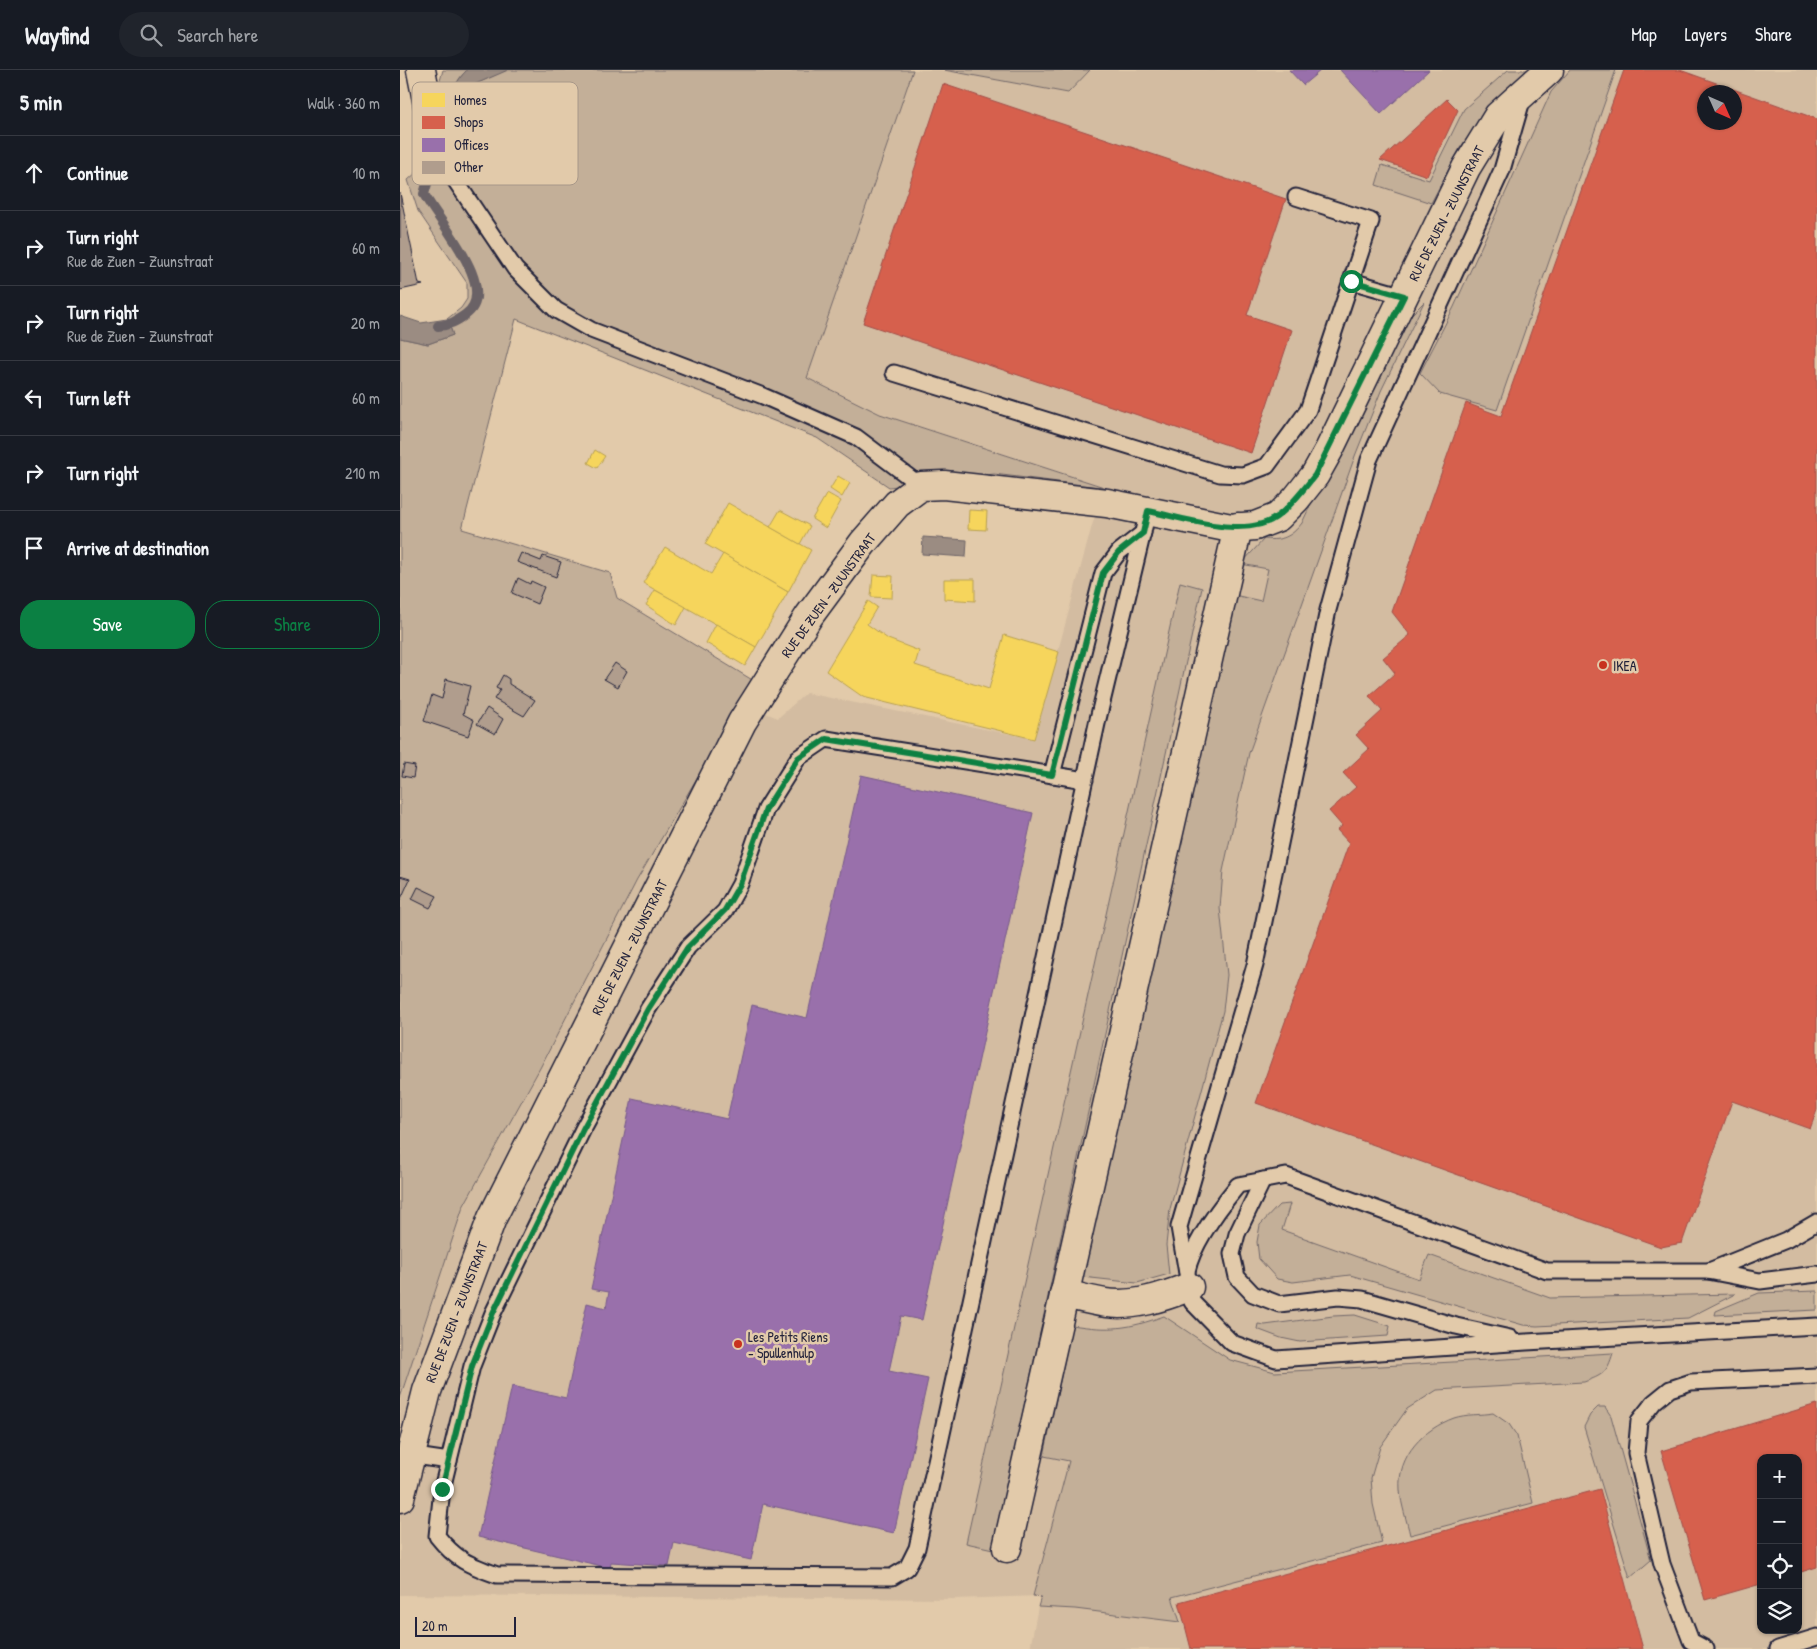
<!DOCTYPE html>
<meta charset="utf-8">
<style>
:root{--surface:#171b24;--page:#20242c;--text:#f1f3f6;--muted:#9ea1a6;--line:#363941;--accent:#0b8043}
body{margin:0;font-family:"Patrick Hand",sans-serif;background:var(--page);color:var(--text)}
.controls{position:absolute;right:15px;bottom:15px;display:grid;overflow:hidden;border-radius:10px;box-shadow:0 1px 4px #0004}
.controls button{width:45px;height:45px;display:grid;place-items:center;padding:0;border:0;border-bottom:1px solid var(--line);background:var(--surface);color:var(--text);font:25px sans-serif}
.compass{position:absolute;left:1297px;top:15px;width:45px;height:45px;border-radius:50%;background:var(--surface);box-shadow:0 1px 4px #0004;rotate:135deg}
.scale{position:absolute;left:15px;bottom:12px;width:101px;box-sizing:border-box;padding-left:5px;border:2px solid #22223b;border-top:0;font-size:14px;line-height:18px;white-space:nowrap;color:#22223b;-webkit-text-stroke:4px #e2caaa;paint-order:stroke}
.stop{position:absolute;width:15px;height:15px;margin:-11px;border:4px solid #0b8043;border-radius:50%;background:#fff}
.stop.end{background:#0b8043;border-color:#fff;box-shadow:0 1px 5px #0008}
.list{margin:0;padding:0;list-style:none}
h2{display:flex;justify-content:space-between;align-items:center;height:65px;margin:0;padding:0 20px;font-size:21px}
h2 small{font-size:16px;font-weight:400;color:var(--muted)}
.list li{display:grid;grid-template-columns:32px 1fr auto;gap:15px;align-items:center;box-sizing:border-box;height:75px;padding:0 20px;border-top:1px solid var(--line)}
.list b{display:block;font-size:19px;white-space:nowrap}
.list p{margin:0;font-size:16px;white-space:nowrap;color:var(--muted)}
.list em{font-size:16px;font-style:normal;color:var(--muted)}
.actions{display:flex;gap:10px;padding:15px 20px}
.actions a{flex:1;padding:11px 0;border:1px solid var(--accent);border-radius:20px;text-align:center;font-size:18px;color:var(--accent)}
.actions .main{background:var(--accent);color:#fff}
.icon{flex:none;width:28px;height:28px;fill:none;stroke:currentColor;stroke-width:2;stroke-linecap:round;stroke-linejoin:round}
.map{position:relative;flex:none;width:1417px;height:1579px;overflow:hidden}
header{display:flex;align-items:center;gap:30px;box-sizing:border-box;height:70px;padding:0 25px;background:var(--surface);border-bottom:1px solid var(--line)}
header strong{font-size:24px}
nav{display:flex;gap:28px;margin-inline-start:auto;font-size:18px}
.search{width:350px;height:45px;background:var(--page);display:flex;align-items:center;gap:12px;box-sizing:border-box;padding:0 18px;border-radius:28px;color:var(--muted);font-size:19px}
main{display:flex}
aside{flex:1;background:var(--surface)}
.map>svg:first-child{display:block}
</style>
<header>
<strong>Wayfind</strong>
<div class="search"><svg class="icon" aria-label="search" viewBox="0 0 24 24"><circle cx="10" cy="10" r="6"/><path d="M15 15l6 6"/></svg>Search here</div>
<nav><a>Map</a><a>Layers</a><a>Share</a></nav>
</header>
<main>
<aside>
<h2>5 min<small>Walk · 360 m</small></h2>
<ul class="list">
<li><svg class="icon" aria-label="ahead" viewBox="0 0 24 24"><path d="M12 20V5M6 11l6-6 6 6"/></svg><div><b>Continue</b></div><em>10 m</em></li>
<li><svg class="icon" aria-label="right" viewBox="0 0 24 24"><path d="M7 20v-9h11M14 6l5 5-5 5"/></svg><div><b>Turn right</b><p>Rue de Zuen - Zuunstraat</p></div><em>60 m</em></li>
<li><svg class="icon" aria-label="right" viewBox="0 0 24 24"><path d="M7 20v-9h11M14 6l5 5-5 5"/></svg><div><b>Turn right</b><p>Rue de Zuen - Zuunstraat</p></div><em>20 m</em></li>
<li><svg class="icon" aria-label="left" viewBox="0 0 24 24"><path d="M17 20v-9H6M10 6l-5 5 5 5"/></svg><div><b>Turn left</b></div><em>60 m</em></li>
<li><svg class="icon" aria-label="right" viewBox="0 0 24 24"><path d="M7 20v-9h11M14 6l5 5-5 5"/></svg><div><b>Turn right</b></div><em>210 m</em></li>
<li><svg class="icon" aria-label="arrive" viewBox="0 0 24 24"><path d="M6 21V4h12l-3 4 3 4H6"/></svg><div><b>Arrive at destination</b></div></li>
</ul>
<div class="actions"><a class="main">Save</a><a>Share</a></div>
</aside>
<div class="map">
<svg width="1417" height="1579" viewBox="0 0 1417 1579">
<rect width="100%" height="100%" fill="#e2caaa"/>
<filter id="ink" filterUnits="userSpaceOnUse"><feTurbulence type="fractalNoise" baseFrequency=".02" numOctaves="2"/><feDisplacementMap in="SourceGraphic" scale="10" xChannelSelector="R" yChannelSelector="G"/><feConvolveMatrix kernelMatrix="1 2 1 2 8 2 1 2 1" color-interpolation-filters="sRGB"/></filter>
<g filter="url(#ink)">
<path fill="#d3bca1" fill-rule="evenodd" d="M513,0h31l124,23 22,-23h727v1579h-787l10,-53 -86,3 -554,-4v-197l63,-191 77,-139 97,-188 103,-177 38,15 28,-25 228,46 59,-217 14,-34 -227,-74 -73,-36zM1304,22h30v30h-30zM1361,1388h37v172h-37z"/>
<g fill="#c3af98" stroke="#72686a">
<path d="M43,0h24c-21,20 -18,45 -18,72l15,-24 3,-24 4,-8 35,-16h407l-106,308 73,36 227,74 -113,-14 -105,13 -72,-49 -301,-119 -54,210 148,44 7,25 137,83 -117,199 -97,188 -77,139 -63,191v-1060l28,6 25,-9 -6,-16 14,-11 6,-9v-16l-49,-72 -10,-31 37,-33 -7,-59z"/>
<path d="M544,0h146l-22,23z"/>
<path d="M1108,0h24l-45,41 -27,37 -29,55 -55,-18 6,-20 47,15 35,-71z"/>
<path d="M1170,0h46l-119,340 -57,-16 -20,-21 34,-66 97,-215z"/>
<path d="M1024,232l-43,89 -26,65 -106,297 -26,118 -3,37 7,67 -4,36 -53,198 -4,36 3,29 -32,9 -55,-6 152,-682 27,6 7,-32 -27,-5 23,-25c18,2 27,-2 38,-16l89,-188z"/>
<path d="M780,512l22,6 -209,961 -27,-6z"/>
<path d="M890,1134l-8,26 137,49 10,-24 121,43 185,-4 -47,24 -151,8 -14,-1 -173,-50 -57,7 -16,-3 -18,-20 -2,-17 3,-17 19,-20z"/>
<path d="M1417,1221v19l-102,5 1,-4 43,-18z"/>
<path d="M955,1245l35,11 -2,10 -88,6 -19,-4 -24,-9 1,-5 7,1 68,-9z"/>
<path d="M764,1246l66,44 45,12 338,-19c-6,20 -10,22 -29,29l-147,8 -30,19 -27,38 -9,31 2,26 9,39 -210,54 8,25 -105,-13 -37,-2 3,-10 -8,-1 36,-135 -25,-5 28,-131c38,6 56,4 92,-9z"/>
<path d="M1198,1337h7l6,9 40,144 -21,18 -46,-151 6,-12z"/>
<path d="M1093,1343l16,11 8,12 16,67 -123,32c-3,-14 -9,-30 -10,-45 -3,-35 24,-61 54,-72 12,-4 27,-3 39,-5z"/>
</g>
<g fill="#9b8c82" stroke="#6b6266">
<path d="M67,0h41l-37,16 -7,23 -1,23 -14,11c0,-27 -3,-53 18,-73z"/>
<path d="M0,246l21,7 26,-4 6,16 -25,9 -28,-6z"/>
<path d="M523,467l44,3 -1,17 -44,-3z"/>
</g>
<g fill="#f6d55c" stroke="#b69f52">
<path d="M195,380l10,6 -8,12 -9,-5z"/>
<path d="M438,406l12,7 -8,14 -12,-8z"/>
<path d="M427,423l14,8 -15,27 -14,-9z"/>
<path d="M328,433l83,47 -23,42 -83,-48z"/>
<path d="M380,440l30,16 -10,18 -30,-17z"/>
<path d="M569,440l18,1 -1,19 -18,-1z"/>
<path d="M265,477l46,27 12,-20 65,38 -32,55 -113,-64z"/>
<path d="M473,505l20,1 -1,22 -21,-1z"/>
<path d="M544,509h31v22l-31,-2z"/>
<path d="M255,520l31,17 -10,18 -30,-20z"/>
<path d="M468,531l9,6 -10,17 21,15 31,12 -4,14 74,24 15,-54 55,17 -25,87 -171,-42 -37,-26z"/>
<path d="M316,554l40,23 -11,19 -39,-23z"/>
</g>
<g fill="#d6604d" stroke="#a04d48" fill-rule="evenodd">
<path d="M1224,0h56l137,49v991l-7,19 -78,-28 -50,142 -21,4 -405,-144 93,-260 -12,-13 5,-4 -13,-15 27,-24 -13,-14 26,-24 -13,-14 26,-24 -13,-15 26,-23 -12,-15 27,-23 -18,-23 74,-209 35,13zM1304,22h30v30h-30z"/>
<path d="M543,14l343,115 -39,116 45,15 -41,123 -388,-130z"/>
<path d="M1047,29l11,11 -31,66 -47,-16z"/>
<path d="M1417,1334v163l-19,6v-115h-37v126l-56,16 -44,-149z"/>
<path d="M1200,1419l43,160h-452l-12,-47z"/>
</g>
<g fill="#9970ab" stroke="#755989">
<path d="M889,0h32l-18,15z"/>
<path d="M940,0h89l-48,44z"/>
<path d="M461,705l172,38 -111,507 -21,-4 -12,55 39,8 -34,154 -131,-29 -12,56 -77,-17 -5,23 -58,-4 -1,6 -132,-31 34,-151 54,12 21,-95 19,5 3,-16 -18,-3 41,-191 95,21 25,-114 55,13z"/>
</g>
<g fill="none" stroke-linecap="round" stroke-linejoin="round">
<g stroke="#6b6266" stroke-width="10">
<path d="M58,73v-21"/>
<path d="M29,107l-5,17c13,26 78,96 41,121 -10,7 -15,10 -27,11"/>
</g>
</g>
<g fill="#b09d8d" stroke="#22223b">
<path d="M0,123l19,91 4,1 -23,5z"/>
<path d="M121,483l20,8 2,-5 18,6 -5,15 -39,-15z"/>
<path d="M118,508l12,6 1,-3 13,6 -7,17 -25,-11z"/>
<path d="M215,593l12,8 -9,16 -14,-8z"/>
<path d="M103,605l6,4v5l26,16 -11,16 -30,-17 6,-9 -4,-2z"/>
<path d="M46,609l24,7 -7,28 11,6 -6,16 -44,-15 8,-26 10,4z"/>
<path d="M87,638l16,11 -8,15 -18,-10z"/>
<path d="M4,694l11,2 -2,12 -11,-2z"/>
<path d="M0,806l10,3 -10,22z"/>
<path d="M18,817l19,9 -7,12 -18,-9z"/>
</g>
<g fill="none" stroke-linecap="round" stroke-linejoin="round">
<defs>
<g id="service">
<path d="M1123,27l-21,73 -133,290 -41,150 -73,355 -76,262 13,75 40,41 44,16 250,-17 291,-16"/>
<path d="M53,107l62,92 41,41 35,20 172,66 93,41 65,49"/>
<path d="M951,211l53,15"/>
<path d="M494,303l326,101 23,1 24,-9 41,-56 63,-189 -75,-24"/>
<path d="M652,705l51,-202 16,-21 24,-19"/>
<path d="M685,710l-259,-41 -28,19 -32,51 -26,75 -15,27 -37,36 -40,62 -65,120 -90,184 -21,53 -30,123 -5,47c19,24 32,29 60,39l395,2 15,-9 10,-20 181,-829 50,-208"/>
<path d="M863,1110l-26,54 -5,20 5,23 16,17 26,10 59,-7 24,2 94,27 54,12"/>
<path d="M787,1201c6,-28 33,-64 51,-86l48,-9 261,95h161l52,10 57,-7"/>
<path d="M1309,1201l77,-31 31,-18"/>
<path d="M9,1385l40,6"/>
<path d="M1306,1579l-15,-8 -29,-77 -26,-111 3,-32 15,-19 16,-13 21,-7 126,-6"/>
<path d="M1378,1579l39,-12"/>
</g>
<g id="minor">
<path d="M21,0l16,81"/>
<path d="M664,1224c14,3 28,7 42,9 28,4 57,-6 83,-16"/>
<path d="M0,1428l27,-107 65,-173 250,-496 67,-106 54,-73 34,-39 24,-18 23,-1 163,18 124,25 24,-2 23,-9 18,-18 19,-24 14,-25 137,-282 32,-52 51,-46"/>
<path d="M607,1478l231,-1021"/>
</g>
</defs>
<use href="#service" stroke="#22223b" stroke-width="19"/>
<use href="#minor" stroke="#22223b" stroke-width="31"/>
<use href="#service" stroke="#e2caaa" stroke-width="15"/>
<use href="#minor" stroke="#e2caaa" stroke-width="28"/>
</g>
</g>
<g fill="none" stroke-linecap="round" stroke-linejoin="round" filter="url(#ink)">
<path stroke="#0b8043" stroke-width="6" d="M42,1419l30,-123 21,-53 90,-184 65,-120 40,-62 37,-37 15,-26 26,-75 32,-51 28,-19 226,36 51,-202 16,-21 24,-19 5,-22c37,7 100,30 131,4 14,-11 25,-26 36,-40l89,-179 -53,-15"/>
</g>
<g fill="#c8321e" stroke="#e2caaa" stroke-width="2">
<circle cx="1203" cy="595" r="5"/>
<circle cx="338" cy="1274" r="5"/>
</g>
<g text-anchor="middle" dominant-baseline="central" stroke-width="5" stroke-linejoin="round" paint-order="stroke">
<g font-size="14" fill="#22223b" stroke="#e2caaa">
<text transform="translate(1046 143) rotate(-63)">RUE DE ZUEN - ZUUNSTRAAT</text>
<text transform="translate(428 525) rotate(-54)">RUE DE ZUEN - ZUUNSTRAAT</text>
<text transform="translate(229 877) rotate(-63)">RUE DE ZUEN - ZUUNSTRAAT</text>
<text transform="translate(56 1242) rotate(-69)">RUE DE ZUEN - ZUUNSTRAAT</text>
</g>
<g font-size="14" fill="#22223b" stroke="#e2caaa" text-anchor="start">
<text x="1213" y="595">IKEA</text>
<text x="348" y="1266">Les Petits Riens<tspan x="348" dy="16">- Spullenhulp</tspan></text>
</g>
</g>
<rect x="12" y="12" width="166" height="103" rx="8" fill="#e2caaa" stroke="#a89889" stroke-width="1"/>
<rect x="22" y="23" width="23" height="14" fill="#f6d55c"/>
<rect x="22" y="46" width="23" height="13" fill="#d6604d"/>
<rect x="22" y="68" width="23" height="14" fill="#9970ab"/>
<rect x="22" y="91" width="23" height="13" fill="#b09d8d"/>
<g font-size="14" fill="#22223b">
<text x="54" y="35">Homes</text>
<text x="54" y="57">Shops</text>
<text x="54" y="80">Offices</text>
<text x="54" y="102">Other</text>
</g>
</svg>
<div class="controls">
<button>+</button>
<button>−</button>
<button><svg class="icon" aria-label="locate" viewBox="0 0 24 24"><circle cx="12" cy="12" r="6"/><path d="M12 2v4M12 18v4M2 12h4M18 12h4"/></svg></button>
<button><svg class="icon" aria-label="layers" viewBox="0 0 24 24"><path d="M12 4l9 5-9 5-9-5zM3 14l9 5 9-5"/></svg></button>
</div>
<svg class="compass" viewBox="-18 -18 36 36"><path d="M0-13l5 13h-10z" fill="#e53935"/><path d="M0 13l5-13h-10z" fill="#9ea1a6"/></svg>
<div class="scale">20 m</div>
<div class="stop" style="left:951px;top:211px"></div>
<div class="stop end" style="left:42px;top:1419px"></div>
</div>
</main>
